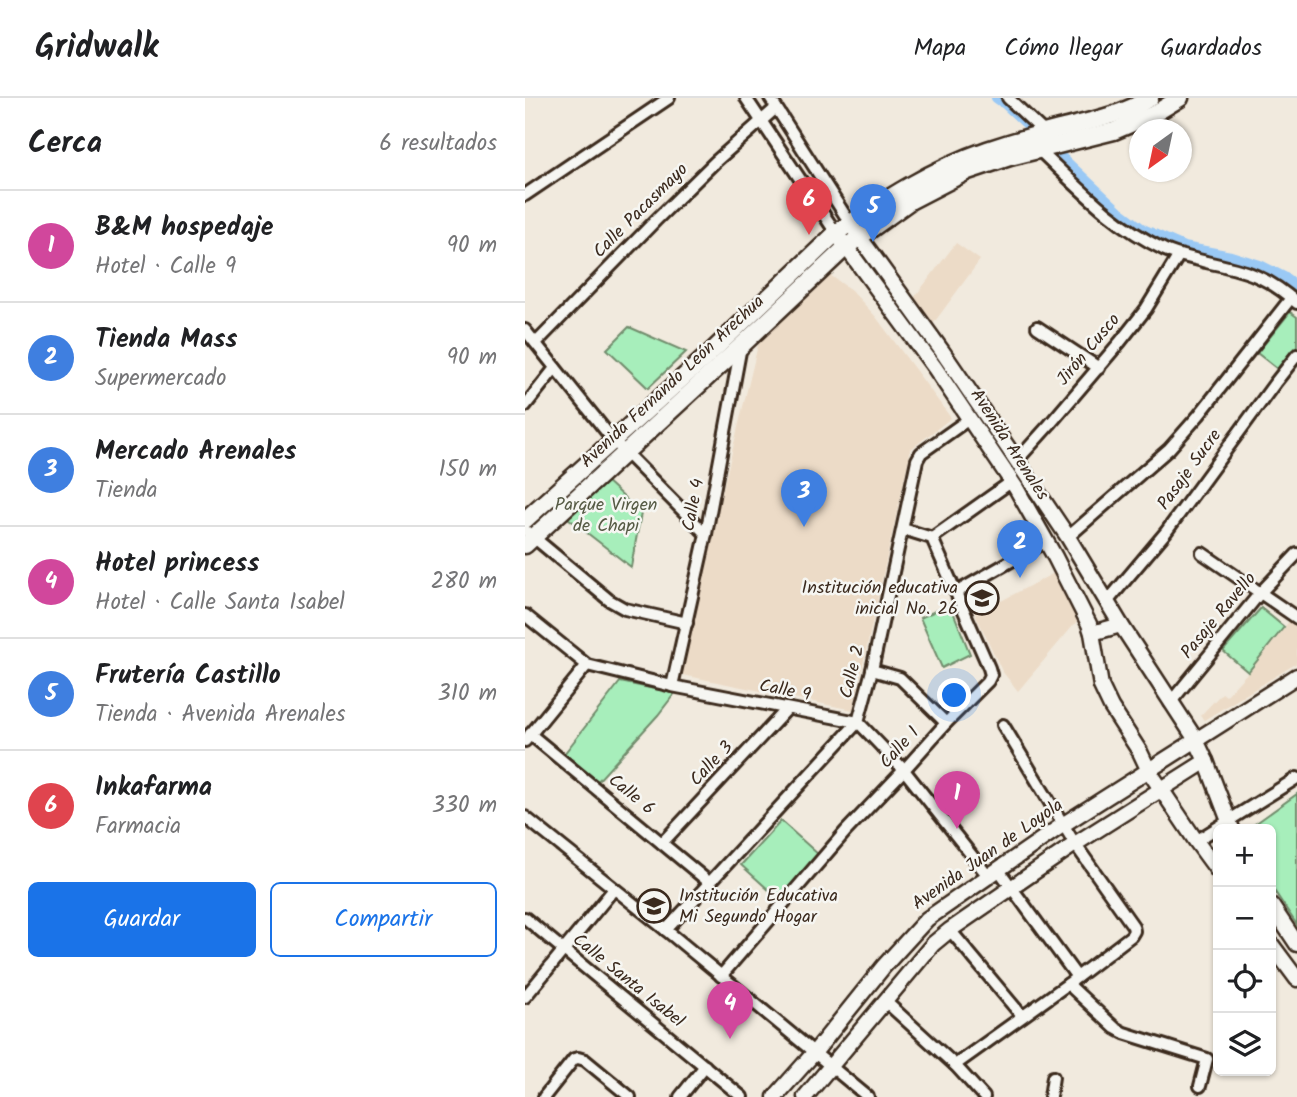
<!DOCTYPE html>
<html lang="es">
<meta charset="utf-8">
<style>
:root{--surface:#fff;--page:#f2f2f2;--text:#202124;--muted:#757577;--line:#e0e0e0;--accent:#1a73e8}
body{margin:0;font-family:Kalam,sans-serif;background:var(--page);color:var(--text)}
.controls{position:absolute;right:21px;bottom:21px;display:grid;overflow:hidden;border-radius:10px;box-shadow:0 2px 5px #0004}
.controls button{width:63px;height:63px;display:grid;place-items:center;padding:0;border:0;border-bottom:2px solid var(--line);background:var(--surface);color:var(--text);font:35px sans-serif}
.compass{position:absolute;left:604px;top:21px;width:63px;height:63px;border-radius:50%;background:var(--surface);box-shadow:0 2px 5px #0004;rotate:213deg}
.you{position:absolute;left:430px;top:598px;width:24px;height:24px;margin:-18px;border:5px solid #fff;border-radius:50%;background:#1a73e8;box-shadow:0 0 0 10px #1a73e833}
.badge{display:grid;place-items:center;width:46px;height:46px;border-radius:50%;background:var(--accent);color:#fff;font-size:23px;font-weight:700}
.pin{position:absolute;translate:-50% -58px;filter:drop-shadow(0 2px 4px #0008)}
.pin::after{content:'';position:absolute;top:37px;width:24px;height:21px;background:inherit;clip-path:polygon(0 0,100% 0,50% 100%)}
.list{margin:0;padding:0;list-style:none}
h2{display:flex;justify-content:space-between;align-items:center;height:91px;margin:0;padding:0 28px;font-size:30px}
h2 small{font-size:23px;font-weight:400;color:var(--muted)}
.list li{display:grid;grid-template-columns:46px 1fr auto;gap:21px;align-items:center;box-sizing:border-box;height:112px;padding:0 28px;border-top:2px solid var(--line)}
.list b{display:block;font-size:26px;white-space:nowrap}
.list p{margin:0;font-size:23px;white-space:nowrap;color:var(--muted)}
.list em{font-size:23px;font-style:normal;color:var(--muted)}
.actions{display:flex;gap:14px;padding:21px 28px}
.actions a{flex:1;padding:16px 0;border:2px solid var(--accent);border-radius:10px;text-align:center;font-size:24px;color:var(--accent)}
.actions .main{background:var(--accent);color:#fff}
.icon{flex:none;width:38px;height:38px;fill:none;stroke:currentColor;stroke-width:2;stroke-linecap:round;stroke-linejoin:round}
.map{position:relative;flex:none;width:772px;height:999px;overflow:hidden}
header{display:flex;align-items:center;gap:42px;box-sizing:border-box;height:98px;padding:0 35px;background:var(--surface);border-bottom:2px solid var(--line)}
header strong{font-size:33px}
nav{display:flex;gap:38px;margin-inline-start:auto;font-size:24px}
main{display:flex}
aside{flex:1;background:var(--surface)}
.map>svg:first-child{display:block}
</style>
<header>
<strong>Gridwalk</strong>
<nav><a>Mapa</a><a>Cómo llegar</a><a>Guardados</a></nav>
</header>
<main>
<aside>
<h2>Cerca<small>6 resultados</small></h2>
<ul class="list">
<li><span class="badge" style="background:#d1479c">1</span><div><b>B&amp;M hospedaje</b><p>Hotel · Calle 9</p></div><em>90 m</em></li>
<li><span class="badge" style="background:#3f7fe0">2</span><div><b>Tienda Mass</b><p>Supermercado</p></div><em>90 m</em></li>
<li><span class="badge" style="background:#3f7fe0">3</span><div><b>Mercado Arenales</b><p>Tienda</p></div><em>150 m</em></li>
<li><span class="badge" style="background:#d1479c">4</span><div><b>Hotel princess</b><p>Hotel · Calle Santa Isabel</p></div><em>280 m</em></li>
<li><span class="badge" style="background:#3f7fe0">5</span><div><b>Frutería Castillo</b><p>Tienda · Avenida Arenales</p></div><em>310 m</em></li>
<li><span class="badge" style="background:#e0444e">6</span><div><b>Inkafarma</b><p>Farmacia</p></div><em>330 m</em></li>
</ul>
<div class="actions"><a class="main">Guardar</a><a>Compartir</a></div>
</aside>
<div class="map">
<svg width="772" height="999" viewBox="0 0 772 999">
<rect width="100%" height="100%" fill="#f1eade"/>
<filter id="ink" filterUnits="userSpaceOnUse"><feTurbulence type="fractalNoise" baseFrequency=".0143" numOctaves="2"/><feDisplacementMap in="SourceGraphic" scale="14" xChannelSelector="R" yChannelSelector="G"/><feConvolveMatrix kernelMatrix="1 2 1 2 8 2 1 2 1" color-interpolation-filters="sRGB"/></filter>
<g filter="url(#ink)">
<g fill="#ecdbc7">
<path d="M431,145l24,17 -47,64 -19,-26z"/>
<path d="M301,167l1,8 24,17 25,27 75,101 -40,31 -58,261 -175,-36 81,-333z"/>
<path d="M529,475l24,47 -60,71 -16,-20 -37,-79 25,-11 11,20z"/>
<path d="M766,521l6,4v40l-93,57 -4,-4 22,-23 4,3 22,-24z"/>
</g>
<g fill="#a7eebb" stroke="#718c6c" stroke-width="2">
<path d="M765,214l7,5v32l-17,22 -23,-18z"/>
<path d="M104,229l57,25 -38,36 -41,-39z"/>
<path d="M78,380l38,35 -10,54 -67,-52z"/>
<path d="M425,506l20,50 -28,14 -22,-50z"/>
<path d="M736,510l23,19 -36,45 -25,-21z"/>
<path d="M95,584l55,11 -17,22 -60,66 -34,-27z"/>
<path d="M772,696v131l-26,-39v-57h-23z"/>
<path d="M256,723l38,34 -39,45 -39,-35z"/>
</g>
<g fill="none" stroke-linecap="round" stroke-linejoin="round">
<g stroke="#9ac9f5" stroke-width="10">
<path d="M471,0l10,7 113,106 24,18 41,18 47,9 29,9 24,12 13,10"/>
<path d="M620,10l18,-10"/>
</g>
<defs>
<g id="minor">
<path d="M221,0l90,135"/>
<path d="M245,0l80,125"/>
<path d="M483,0l37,35"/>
<path d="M515,53c41,39 73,74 125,99 13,6 28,8 41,12 39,8 61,14 91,41"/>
<path d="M0,97l144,-97"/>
<path d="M512,229l62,41"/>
<path d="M0,232l88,110 93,94"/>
<path d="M11,245l120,-123 59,-58 61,-54"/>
<path d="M0,308l30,-38"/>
<path d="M490,360l7,-3 28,-31 70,-82 26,-33 33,-54"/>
<path d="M0,432l84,70 16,9 62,14"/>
<path d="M543,439l101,-88 30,-34 92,-117"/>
<path d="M407,440l79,-56"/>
<path d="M677,455l95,65"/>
<path d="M432,494l89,-51"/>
<path d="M582,504l59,-70 109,-149 22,-28"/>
<path d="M0,517l62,50 85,21 186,36 46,48 84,106"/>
<path d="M347,572l28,8 46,45"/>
<path d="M147,588l34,-152 35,-188"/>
<path d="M645,605l90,-110 37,-39"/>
<path d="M5,636l180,149"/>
<path d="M0,643l62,-76"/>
<path d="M0,719l141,113 202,167"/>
<path d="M671,743l101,-63"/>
<path d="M137,745l125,-134"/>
<path d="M473,771l79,108"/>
<path d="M0,820l217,179"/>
<path d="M141,832l192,-208 14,-52 45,-210 4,-7 48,-34"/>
<path d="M425,832l72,86"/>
<path d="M196,878l125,-145 58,-61 42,-47 42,-42 3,-6 -2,-7 -57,-130 -29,-9"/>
<path d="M543,886l47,44 9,5 83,26 -7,27"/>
<path d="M0,899l89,-108"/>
<path d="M360,903l70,64 29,32"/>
<path d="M430,967l113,-81 63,-48 3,-5 -1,-5 -58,-82 -72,-119"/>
<path d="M19,999l30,-38 4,-1 7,2 45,37"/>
<path d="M155,999l25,-31"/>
<path d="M525,999l3,-20"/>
</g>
<g id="tertiary">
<path d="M328,130l89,123 73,107 53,79 53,88 75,115 10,21 26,68"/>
<path d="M316,142l94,128 81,120 39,69 34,67 3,9 9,53 10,21 29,45 9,19 47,70 22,30"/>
<path d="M567,535l29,-8"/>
<path d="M746,807l26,39"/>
<path d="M746,846l26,35"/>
<path d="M250,999l39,-44 70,-87 43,-47 137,-95 233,-148"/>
<path d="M280,999l128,-153 17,-14 125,-86 131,-83"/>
</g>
<g id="secondary">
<path d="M0,422l182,-164 129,-123c48,-33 96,-64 151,-83 24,-8 48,-15 72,-21 32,-8 63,-14 91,-31"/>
<path d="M0,447l216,-199 105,-99 64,-46 58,-30 42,-14 104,-26 40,-17 26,-16"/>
</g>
</defs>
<use href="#minor" stroke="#3b2a1e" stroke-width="16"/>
<use href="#tertiary" stroke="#3b2a1e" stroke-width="19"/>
<use href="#secondary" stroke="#3b2a1e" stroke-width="21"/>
<use href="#minor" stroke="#f6f6f2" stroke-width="10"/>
<use href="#tertiary" stroke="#f6f6f2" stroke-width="14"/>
<use href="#secondary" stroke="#f6f6f2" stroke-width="16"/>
</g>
</g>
<defs>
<symbol id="school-ring" viewBox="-11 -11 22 22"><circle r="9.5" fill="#f6f6f2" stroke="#3b2a1e" stroke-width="1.5"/><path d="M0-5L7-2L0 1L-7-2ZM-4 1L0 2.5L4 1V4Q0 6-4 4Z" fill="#3b2a1e"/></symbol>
</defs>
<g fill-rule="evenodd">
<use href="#school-ring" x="438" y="481" width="38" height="38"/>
<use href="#school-ring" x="110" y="789" width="38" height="38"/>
</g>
<g text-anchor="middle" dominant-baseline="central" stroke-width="5" stroke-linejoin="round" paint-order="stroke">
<g font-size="18" fill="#3b2a1e" stroke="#f6f6f2">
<text transform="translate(116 113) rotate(-45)">Calle Pacasmayo</text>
<text transform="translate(564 252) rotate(-50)">Jirón Cusco</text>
<text transform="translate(148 284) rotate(-43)">Avenida Fernando León Arechua</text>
<text transform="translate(484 347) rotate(57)">Avenida Arenales</text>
<text transform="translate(665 372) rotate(-54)">Pasaje Sucre</text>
<text transform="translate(169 407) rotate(-79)">Calle 4</text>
<text transform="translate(694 518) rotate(-50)">Pasaje Ravello</text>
<text transform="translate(328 574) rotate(-76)">Calle 2</text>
<text transform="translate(260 593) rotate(11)">Calle 9</text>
<text transform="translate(375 650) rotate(-48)">Calle 1</text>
<text transform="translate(187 666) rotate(-47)">Calle 3</text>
<text transform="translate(106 697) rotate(39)">Calle 6</text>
<text transform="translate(463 757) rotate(-35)">Avenida Juan de Loyola</text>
<text transform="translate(103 883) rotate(39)">Calle Santa Isabel</text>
</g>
<g font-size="18" fill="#565b45" stroke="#f6f6f2">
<text x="81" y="407">Parque Virgen<tspan x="81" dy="21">de Chapi</tspan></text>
</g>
<g font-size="18" fill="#3b2a1e" stroke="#f6f6f2" text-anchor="end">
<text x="433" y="490">Institución educativa<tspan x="433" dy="21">inicial No. 26</tspan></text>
<text x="154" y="798" text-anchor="start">Institución Educativa<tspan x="154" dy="21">Mi Segundo Hogar</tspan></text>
</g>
</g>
</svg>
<div class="controls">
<button>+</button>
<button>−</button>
<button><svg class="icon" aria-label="locate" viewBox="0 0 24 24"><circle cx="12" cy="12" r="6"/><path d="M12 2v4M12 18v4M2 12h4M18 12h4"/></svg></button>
<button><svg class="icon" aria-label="layers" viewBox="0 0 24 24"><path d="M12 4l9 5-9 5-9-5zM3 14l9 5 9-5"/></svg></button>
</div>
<svg class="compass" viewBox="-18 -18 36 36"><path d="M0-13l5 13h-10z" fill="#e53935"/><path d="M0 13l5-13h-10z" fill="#757577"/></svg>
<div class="you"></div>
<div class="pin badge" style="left:432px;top:731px;background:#d1479c">1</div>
<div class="pin badge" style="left:495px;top:480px;background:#3f7fe0">2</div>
<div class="pin badge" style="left:279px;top:429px;background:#3f7fe0">3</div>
<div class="pin badge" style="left:205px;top:941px;background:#d1479c">4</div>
<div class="pin badge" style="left:348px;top:144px;background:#3f7fe0">5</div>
<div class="pin badge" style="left:284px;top:137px;background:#e0444e">6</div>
</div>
</main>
